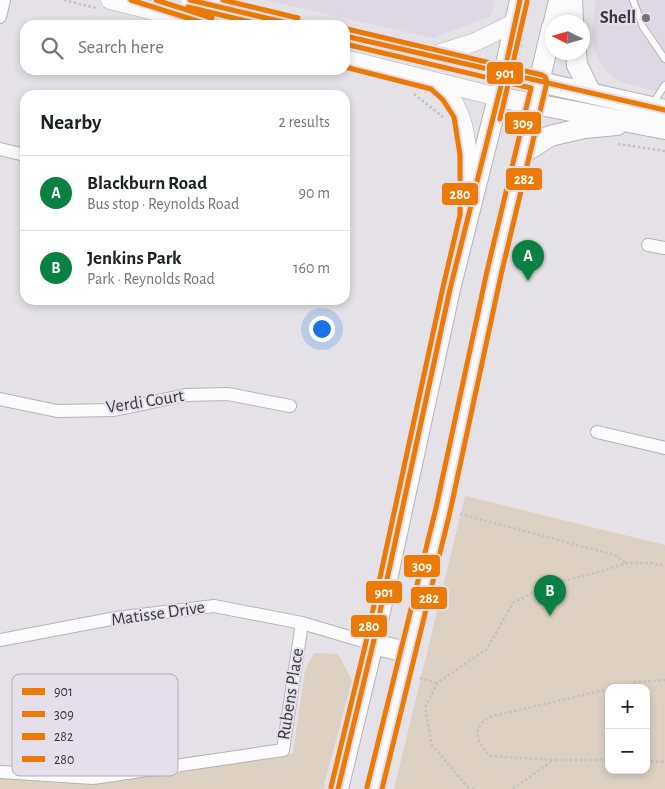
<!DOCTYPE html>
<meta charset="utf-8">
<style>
:root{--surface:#fff;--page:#f2f2f2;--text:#202124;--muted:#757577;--line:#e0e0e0;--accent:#0b8043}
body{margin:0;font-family:"Alegreya Sans",sans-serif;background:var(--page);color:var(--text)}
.controls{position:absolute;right:15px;bottom:15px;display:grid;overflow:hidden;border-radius:10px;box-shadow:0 2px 8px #0003}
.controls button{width:45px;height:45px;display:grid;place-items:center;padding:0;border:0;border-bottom:1px solid var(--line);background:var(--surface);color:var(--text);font:25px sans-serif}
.compass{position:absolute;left:545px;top:15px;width:45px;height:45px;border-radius:50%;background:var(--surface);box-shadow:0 2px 8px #0003;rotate:275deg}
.you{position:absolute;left:321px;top:328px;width:18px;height:18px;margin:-12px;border:4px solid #fff;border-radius:50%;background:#1a73e8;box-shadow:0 0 0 8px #1a73e833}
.badge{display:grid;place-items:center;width:32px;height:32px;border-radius:50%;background:var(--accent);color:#fff;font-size:16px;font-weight:700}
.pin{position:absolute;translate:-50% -41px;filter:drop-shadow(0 1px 2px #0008)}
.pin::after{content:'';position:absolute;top:26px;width:18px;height:15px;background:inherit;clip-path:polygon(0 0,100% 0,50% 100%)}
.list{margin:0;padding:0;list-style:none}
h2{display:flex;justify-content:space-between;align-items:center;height:65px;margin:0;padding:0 20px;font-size:21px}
h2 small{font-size:16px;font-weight:400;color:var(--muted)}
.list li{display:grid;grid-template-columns:32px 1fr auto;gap:15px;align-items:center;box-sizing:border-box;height:75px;padding:0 20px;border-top:1px solid var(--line)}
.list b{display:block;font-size:19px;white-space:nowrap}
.list p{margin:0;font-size:16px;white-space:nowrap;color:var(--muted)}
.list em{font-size:16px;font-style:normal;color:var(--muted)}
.icon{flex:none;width:28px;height:28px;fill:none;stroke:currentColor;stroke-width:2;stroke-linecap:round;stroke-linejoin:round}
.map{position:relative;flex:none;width:665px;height:789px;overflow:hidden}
.search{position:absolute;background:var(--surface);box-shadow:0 2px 8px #0003;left:20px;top:20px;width:330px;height:55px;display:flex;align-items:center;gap:12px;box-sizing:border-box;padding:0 18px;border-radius:15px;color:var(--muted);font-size:19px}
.panel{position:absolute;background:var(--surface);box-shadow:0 2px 8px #0003;left:20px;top:90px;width:330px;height:215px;border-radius:15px}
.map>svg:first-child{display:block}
</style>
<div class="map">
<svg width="665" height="789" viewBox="0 0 665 789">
<rect width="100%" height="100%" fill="#e4e2e7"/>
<g fill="#ded8e4">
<path d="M264,0h231l-4,16 -58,22z"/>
<path d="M596,0h69v94l-44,-12 -13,-10 -10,-13 -4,-11 -2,-18z"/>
</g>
<g fill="#ddd1c4" fill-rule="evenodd">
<path d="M465,496l200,49v244h-271zM609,688h37v82h-37z"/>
<path d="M314,653l24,1 14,26 -29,109h-323v-11l98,6 195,-31 12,-83z"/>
</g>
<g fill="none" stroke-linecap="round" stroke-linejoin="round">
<defs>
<g id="service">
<path d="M633,0l10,27 22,32"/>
<path d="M653,103l12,-18"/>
</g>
<g id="minor">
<path d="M0,17l4,-17"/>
<path d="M0,149l25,6"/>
<path d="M648,245l17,3"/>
<path d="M0,399l57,12 57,-1 72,-15 42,-1 62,12"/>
<path d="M597,432l68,16"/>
<path d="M0,640l116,-22 98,-12 88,17 71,21"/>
<path d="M1,772l92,6 190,-28 19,-127"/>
</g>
<g id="secondary">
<path d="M110,0l100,25"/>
<path d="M190,0l106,25"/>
<path d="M345,36l159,38"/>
<path d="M431,56l44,-14 39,-19"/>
<path d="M345,59l153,38"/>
<path d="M435,82c5,5 11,9 14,14 22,27 19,72 19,105"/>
</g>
<g id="primary">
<path d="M572,0l1,22"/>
<path d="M554,22l5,-22"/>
<path d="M576,52l1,13 14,28"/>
<path d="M504,74l161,36"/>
<path d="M498,97l167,32"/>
<path d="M522,154l28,-18 34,-8 33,-3"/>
<path d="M373,644l33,8"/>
<path d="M338,789l35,-145 77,-355 54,-215 16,-74"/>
<path d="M374,789l69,-279 51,-237 58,-246"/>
</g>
</defs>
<use href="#service" stroke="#b5b3b8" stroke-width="8"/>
<use href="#minor" stroke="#b5b3b8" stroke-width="14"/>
<use href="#secondary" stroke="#b5b3b8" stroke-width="19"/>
<use href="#primary" stroke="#b5b3b8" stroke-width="22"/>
<g stroke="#c4c2c5" stroke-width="2.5" stroke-dasharray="2.5 2.5" stroke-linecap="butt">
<path d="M64,0l32,8"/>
<path d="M414,94l29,23"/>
<path d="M618,144l47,7"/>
<path d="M460,514l155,41 11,8"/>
<path d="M420,678l17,5"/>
<path d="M614,688l24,-6 27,-2"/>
<path d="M609,689l-116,27c-23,9 -17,25 -3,40l63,4h56"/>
<path d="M646,761l19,1"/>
<path d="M474,789l-7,-3 -35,-41 -7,-37 12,-25 50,-34 26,-46 35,-18 58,-15 20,-7h24l15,3"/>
<path d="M513,789l39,-28"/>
</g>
<use href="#service" stroke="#fbfbfb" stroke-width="6"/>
<use href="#minor" stroke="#fbfbfb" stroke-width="12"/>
<use href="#secondary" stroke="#fbfbfb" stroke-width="18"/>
<use href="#primary" stroke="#fbfbfb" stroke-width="20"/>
<defs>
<g id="bus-1">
<path d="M131,0l79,25"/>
<path d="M190,0l106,25"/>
<path d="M345,36l320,74"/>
<path d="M338,789l35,-145 77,-355 54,-215 16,-74"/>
</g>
<g id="bus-2">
<path d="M188,7l75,18"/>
<path d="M345,44l186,44 -44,183 -51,237 -69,279"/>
<path d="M500,119l27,-117"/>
</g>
<g id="bus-3">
<path d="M223,0l75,18"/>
<path d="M347,29l195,46 3,2 2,5 -46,193 -51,237 -68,277"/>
</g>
<g id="bus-4">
<path d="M156,0l56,18"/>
<path d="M331,787l35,-145 77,-355 17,-72v-60l-6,-38 -11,-17 -12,-11 -86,-22"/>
</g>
</defs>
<use href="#bus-1" stroke="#e4dfea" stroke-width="9"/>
<use href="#bus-2" stroke="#e4dfea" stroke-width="9"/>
<use href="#bus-3" stroke="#e4dfea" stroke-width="9"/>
<use href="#bus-4" stroke="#e4dfea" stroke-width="9"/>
<use href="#bus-1" stroke="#eb7b06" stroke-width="5"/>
<use href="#bus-2" stroke="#eb7b06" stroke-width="5"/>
<use href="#bus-3" stroke="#eb7b06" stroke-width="5"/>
<use href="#bus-4" stroke="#eb7b06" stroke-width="5"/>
</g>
<circle fill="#767478" stroke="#e4dfea" stroke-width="2" cx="646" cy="18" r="5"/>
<g text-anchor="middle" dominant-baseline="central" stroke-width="4" stroke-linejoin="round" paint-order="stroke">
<g font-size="18" font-weight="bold" fill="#3a383c" stroke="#e4dfea" text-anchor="end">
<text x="636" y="18">Shell</text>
</g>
<g font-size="18" fill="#3a383c" stroke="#e4dfea">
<text transform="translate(145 402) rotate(-9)">Verdi Court</text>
<text transform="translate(158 614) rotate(-8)">Matisse Drive</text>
<text transform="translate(291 694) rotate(-81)">Rubens Place</text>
</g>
</g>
<rect x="12" y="674" width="166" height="102" rx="8" fill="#e4dfea" stroke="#b1adb6" stroke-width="1"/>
<rect x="22" y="688" width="23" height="7" fill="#eb7b06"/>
<rect x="22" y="711" width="23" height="6" fill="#eb7b06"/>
<rect x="22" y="733" width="23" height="7" fill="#eb7b06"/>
<rect x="22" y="756" width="23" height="6" fill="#eb7b06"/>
<g font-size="14" fill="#3a383c">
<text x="54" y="696">901</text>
<text x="54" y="719">309</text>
<text x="54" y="741">282</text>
<text x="54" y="764">280</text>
</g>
<g stroke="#e4dfea" stroke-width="2">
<rect x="486" y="61" width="38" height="24" rx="5" fill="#eb7b06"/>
<rect x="504" y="111" width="38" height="24" rx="5" fill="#eb7b06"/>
<rect x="505" y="167" width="38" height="24" rx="5" fill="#eb7b06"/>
<rect x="441" y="182" width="38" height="24" rx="5" fill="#eb7b06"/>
<rect x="403" y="554" width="38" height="24" rx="5" fill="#eb7b06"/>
<rect x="365" y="580" width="38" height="24" rx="5" fill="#eb7b06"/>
<rect x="410" y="586" width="38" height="24" rx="5" fill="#eb7b06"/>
<rect x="350" y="614" width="38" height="24" rx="5" fill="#eb7b06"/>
</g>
<g font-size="14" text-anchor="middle" font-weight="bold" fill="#fff">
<text x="505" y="78">901</text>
<text x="523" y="128">309</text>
<text x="524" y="184">282</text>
<text x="460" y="199">280</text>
<text x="422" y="571">309</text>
<text x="384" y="597">901</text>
<text x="429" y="603">282</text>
<text x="369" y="631">280</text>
</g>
</svg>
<div class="controls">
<button>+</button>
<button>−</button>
</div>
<svg class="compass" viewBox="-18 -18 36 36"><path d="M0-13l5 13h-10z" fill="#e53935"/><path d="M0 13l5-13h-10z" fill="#757577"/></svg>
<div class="you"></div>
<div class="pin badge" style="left:528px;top:281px">A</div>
<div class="pin badge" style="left:550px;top:616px">B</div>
<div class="search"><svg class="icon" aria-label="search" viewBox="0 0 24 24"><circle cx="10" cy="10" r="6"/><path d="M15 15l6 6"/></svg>Search here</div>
<section class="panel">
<h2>Nearby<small>2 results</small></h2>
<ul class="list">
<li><span class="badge">A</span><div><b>Blackburn Road</b><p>Bus stop · Reynolds Road</p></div><em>90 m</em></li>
<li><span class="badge">B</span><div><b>Jenkins Park</b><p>Park · Reynolds Road</p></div><em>160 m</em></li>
</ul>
</section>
</div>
